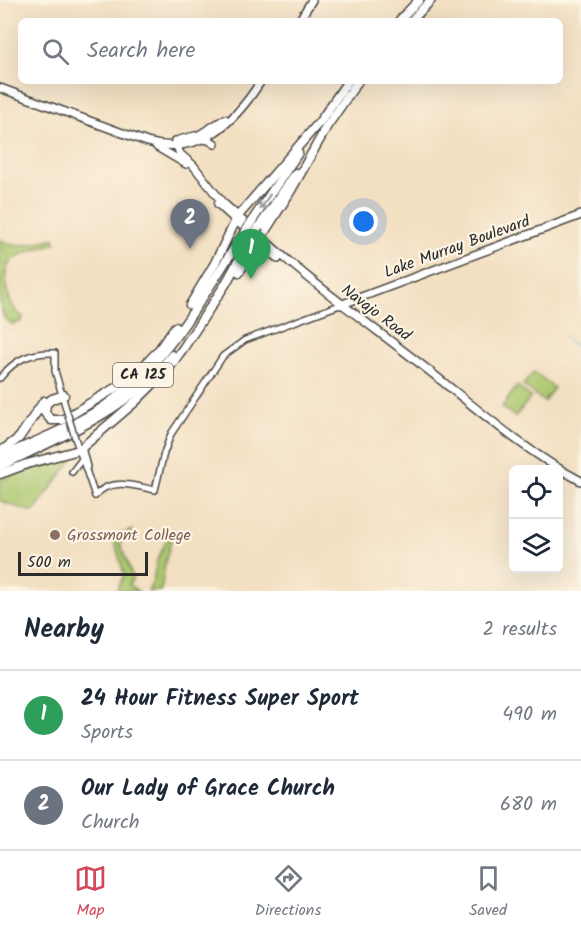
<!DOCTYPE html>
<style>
:root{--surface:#fff;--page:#f6f6f7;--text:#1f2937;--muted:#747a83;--line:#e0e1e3;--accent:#d1495b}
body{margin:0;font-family:Kalam,sans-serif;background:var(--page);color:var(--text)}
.controls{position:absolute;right:18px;bottom:18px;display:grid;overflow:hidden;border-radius:9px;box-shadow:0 6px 24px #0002}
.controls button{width:54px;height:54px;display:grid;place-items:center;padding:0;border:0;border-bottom:2px solid var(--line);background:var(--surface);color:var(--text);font:30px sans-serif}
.scale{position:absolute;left:18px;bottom:15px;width:130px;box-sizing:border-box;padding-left:6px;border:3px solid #2b2b2b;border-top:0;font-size:16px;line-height:21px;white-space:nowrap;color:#2b2b2b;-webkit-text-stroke:4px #fcf5e5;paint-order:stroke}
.you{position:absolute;left:364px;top:222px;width:21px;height:21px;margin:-15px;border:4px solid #fff;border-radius:50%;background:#1a73e8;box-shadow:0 0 0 9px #1a73e833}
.badge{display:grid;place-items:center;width:39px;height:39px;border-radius:50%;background:var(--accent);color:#fff;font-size:20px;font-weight:700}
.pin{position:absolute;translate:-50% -50px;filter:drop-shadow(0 2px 3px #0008)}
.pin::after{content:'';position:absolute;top:32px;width:21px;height:18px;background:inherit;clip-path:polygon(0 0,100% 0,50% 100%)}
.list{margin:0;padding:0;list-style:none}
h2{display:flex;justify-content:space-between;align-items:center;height:78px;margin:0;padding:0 24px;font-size:26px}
h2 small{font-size:20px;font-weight:400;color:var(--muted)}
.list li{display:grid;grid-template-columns:39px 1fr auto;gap:18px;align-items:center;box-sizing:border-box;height:90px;padding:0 24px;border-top:2px solid var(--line)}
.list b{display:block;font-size:22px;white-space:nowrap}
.list p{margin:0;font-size:20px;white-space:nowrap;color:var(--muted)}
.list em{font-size:20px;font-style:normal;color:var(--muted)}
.icon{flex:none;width:33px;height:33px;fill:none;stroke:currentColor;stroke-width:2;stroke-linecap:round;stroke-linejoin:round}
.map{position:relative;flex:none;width:581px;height:591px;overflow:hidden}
.search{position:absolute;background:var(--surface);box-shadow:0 6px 24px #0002;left:18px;right:18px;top:18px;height:66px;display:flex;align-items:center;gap:15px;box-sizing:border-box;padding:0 21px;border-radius:9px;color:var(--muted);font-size:22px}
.sheet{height:258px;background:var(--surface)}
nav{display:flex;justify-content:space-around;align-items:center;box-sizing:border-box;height:84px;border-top:2px solid var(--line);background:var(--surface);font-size:16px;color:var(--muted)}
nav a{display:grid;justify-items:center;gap:3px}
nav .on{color:var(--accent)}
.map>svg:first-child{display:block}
</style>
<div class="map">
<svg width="581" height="591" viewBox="0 0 581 591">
<rect width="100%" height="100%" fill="#fcf5e5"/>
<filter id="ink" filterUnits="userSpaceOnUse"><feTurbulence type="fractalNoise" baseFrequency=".0167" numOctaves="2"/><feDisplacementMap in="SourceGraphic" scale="12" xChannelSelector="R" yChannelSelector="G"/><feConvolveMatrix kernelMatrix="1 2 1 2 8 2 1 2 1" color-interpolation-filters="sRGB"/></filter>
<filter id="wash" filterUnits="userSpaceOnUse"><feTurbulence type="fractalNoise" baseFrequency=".008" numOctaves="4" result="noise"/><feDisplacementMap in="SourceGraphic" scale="24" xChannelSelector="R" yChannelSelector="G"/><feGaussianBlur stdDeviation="1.35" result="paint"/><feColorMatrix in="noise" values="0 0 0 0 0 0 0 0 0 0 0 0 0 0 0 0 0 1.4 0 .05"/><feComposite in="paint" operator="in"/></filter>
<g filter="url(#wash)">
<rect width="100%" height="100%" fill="#f3dfc1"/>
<g fill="#acc76e" stroke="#6c794c" stroke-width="1.5">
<path d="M54,238l1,5c-13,5 -34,9 -45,19 -10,15 -2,45 13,55l-2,5 -9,2 -7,-5 -5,-12v-68c13,11 38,4 54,-1z"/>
<path d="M534,372l20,16 -10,14 -21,-17z"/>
<path d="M517,386l14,11 -16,20 -13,-10z"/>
<path d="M69,459h4l-40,53 -33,-11v-21l41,-15z"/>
<path d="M132,530l-1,5 -11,8 13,35 -4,7 9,6h-21l7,-17 -10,-34 3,-4z"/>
<path d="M170,533h3l-8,30 -4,28h-13l5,-10 4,-21z"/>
</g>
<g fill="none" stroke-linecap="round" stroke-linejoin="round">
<path stroke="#58b2d6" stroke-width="1.5" d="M563,336l18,14"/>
</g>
</g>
<g filter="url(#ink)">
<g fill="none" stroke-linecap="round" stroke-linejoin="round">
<defs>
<g id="secondary">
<path d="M0,378c15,-19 31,-26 55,-25v18l12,41"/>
<path d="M76,441l19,55"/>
<path d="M82,447l5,20"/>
<path d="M72,472l10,-13"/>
<path d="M95,496c14,-19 40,-10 60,-6l9,-37 7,-19 52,-78 22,-16 92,-34"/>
</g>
<g id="primary">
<path d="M299,21l13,-21"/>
<path d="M0,88l147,54c53,15 88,-20 114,-61"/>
<path d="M203,139l6,1 6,4"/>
<path d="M179,140l20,-5 26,-16"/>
<path d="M175,141l5,13 13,11 29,37 29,26"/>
<path d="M157,147l29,17"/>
<path d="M218,204l60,55"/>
<path d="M259,235c52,48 109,88 164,131 51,40 101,85 158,115"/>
<path d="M340,305l241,-90"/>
</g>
<g id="highway">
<path d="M399,21l20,-21"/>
<path d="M411,21l20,-21"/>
<path d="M319,123l29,-42"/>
<path d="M323,132l35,-51"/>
<path d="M252,221l46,-68"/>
<path d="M259,227l37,-54"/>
<path d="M239,272l51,-80 35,-62"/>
<path d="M190,305l25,-42 23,-47 84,-97"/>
<path d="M129,381l29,-30 17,-24"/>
<path d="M64,395l-12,4 -6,5 -1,9 6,7h11l70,-42"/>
<path d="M0,452l19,-14 25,-37"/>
<path d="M0,458c34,-17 71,-30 103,-51 63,-40 99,-111 140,-172"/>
<path d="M0,466c63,-30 127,-55 172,-111"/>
<path d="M0,474l27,-10 52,-14 56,-48 34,-34 15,-21 41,-62 25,-45"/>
</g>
</defs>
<use href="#secondary" stroke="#494642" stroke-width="8"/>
<use href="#primary" stroke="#494642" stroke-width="10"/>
<use href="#highway" stroke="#494642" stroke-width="11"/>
<use href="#secondary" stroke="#fff" stroke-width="5"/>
<use href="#primary" stroke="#fff" stroke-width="7"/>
<use href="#highway" stroke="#fff" stroke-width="8"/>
<defs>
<path id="secondary-bridge" d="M67,412l9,29"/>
<g id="highway-bridge">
<path d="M243,235l9,-14"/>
<path d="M250,240l9,-13"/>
</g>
</defs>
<use href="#secondary-bridge" stroke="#494642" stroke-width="8" stroke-linecap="butt"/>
<use href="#highway-bridge" stroke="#494642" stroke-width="11" stroke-linecap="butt"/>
<use href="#secondary-bridge" stroke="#fff" stroke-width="5"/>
<use href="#highway-bridge" stroke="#fff" stroke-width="8"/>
</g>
<defs><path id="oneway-shaft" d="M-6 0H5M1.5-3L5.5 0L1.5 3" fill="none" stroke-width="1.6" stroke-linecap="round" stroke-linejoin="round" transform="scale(1.5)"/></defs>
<use stroke="#a0a0a0" href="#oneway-shaft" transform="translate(265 202) rotate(123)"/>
</g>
<circle fill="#8d6e63" stroke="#fcf5e5" stroke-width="2" cx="55" cy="535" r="6"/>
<g text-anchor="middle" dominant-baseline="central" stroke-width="4.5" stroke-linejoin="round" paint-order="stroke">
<rect fill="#fcf5e5" stroke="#6a6863" stroke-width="1.5" x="113" y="363" width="60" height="24" rx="4.5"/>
<g font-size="15" font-weight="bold" fill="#2b2b2b">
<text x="143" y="375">CA 125</text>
</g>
<g font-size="16" fill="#2b2b2b" stroke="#fcf5e5">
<text transform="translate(457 247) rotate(-20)">Lake Murray Boulevard</text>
<text transform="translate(376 313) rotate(37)">Navajo Road</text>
</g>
<g font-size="16" fill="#785e54" stroke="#fcf5e5" text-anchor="start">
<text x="67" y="535">Grossmont College</text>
</g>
</g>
</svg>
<div class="controls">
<button><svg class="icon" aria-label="locate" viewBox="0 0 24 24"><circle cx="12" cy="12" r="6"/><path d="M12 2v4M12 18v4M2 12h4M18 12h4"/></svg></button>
<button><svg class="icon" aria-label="layers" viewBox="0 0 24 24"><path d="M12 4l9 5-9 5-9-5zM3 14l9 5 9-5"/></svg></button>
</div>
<div class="scale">500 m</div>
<div class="you"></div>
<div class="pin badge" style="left:251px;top:279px;background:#2e9e5b">1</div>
<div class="pin badge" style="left:190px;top:249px;background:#6b7280">2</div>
<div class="search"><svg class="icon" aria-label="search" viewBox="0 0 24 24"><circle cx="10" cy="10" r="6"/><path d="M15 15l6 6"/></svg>Search here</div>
</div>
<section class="sheet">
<h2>Nearby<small>2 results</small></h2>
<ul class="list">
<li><span class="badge" style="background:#2e9e5b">1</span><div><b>24 Hour Fitness Super Sport</b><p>Sports</p></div><em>490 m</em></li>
<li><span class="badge" style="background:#6b7280">2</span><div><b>Our Lady of Grace Church</b><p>Church</p></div><em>680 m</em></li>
</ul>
</section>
<nav>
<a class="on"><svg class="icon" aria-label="map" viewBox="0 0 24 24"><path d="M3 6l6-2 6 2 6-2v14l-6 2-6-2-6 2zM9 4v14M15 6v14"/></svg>Map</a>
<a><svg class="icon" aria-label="directions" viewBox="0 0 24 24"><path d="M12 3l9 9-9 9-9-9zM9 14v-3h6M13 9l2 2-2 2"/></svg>Directions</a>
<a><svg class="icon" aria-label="saved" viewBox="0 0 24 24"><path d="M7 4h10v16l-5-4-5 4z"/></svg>Saved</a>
</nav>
